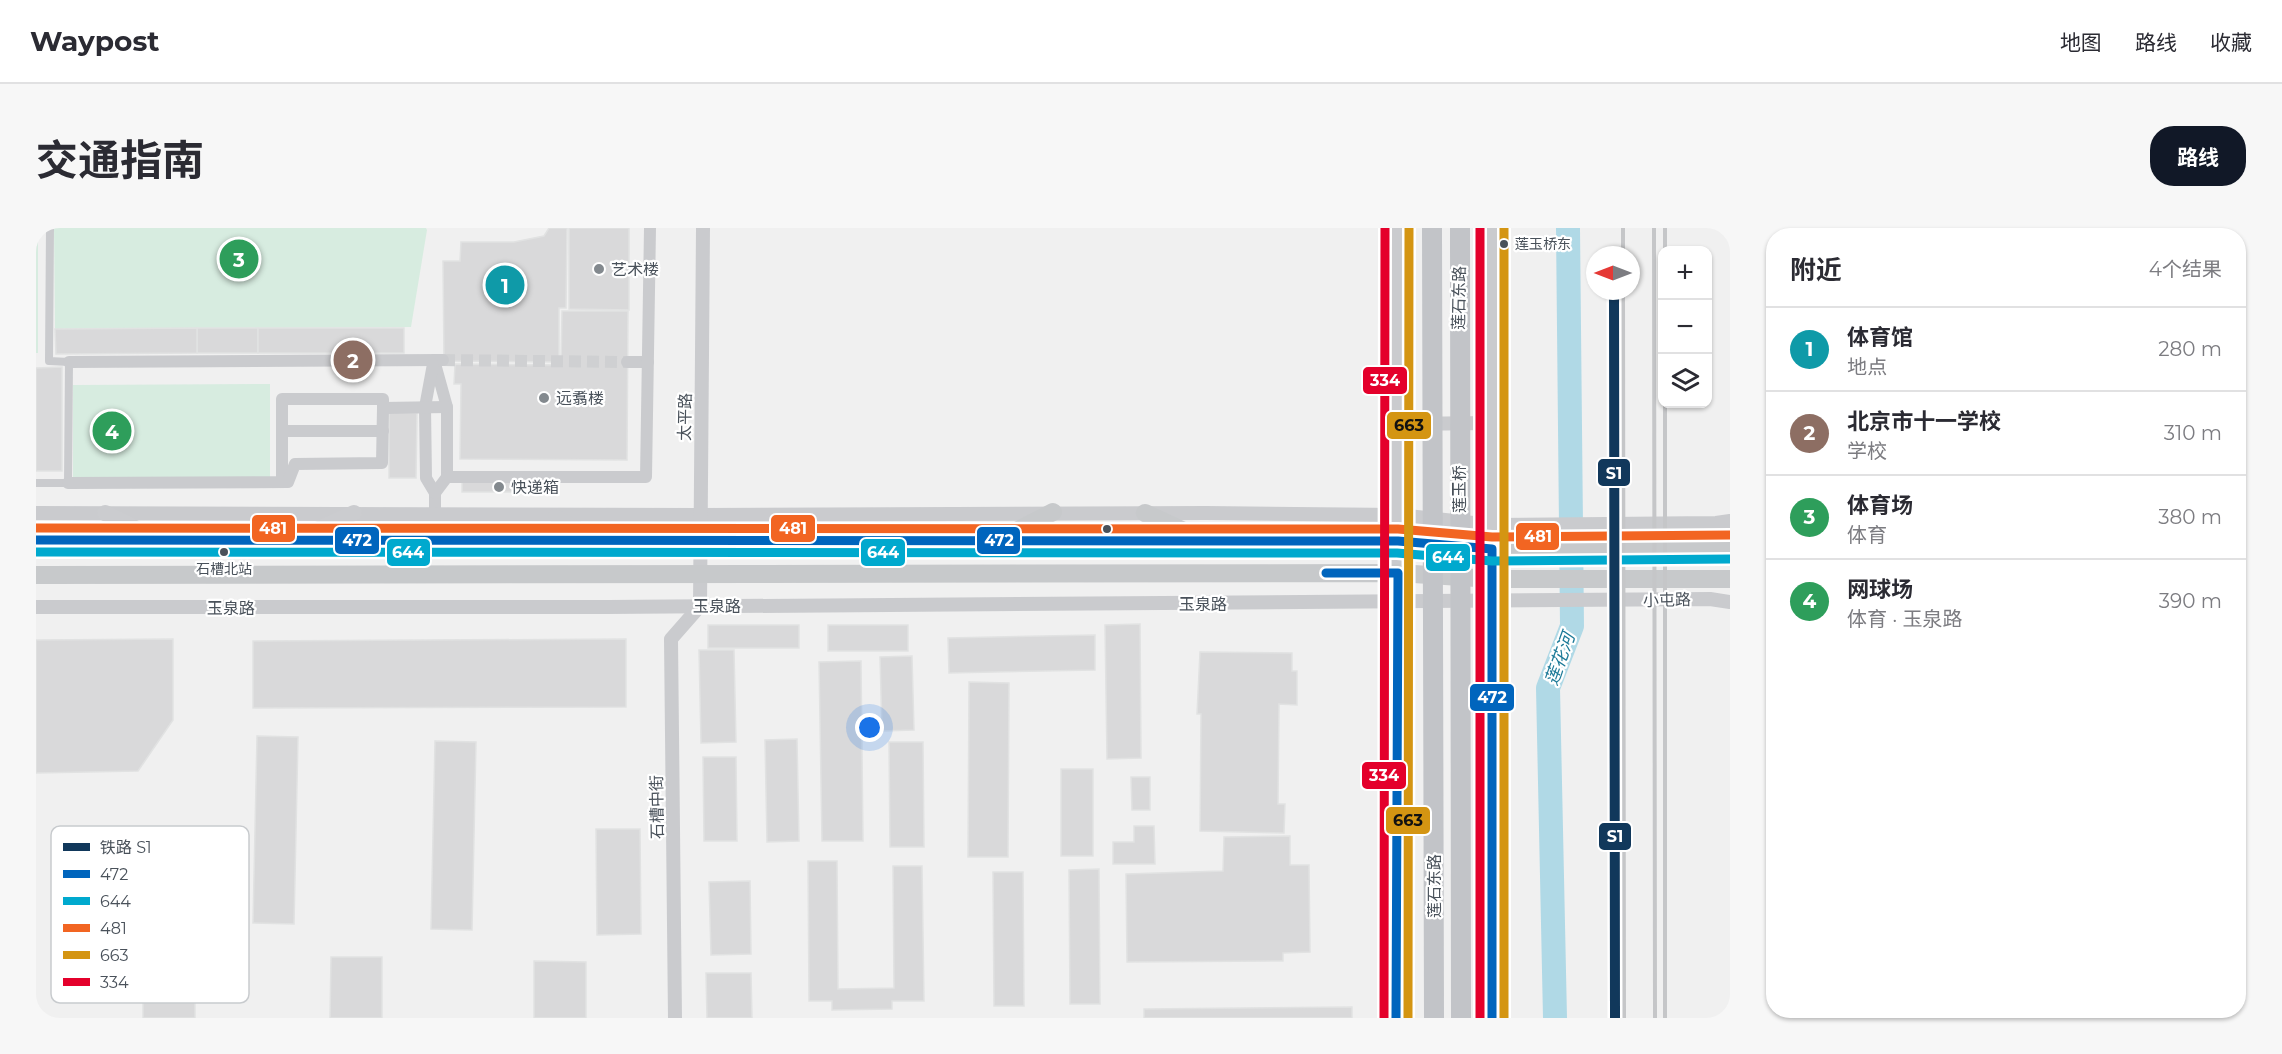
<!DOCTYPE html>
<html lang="zh">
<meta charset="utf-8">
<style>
:root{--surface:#fff;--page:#f7f7f7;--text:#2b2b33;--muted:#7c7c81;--line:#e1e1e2;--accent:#111827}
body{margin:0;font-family:Montserrat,"Noto Sans SC",sans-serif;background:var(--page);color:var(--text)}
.controls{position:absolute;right:18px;top:18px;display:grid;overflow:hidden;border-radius:12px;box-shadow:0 2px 4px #0004}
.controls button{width:54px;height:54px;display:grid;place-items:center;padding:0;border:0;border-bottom:2px solid var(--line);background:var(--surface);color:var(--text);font:30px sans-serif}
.compass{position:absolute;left:1550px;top:18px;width:54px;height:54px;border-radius:50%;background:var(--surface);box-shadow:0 2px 4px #0004;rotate:270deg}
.you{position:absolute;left:834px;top:500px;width:21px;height:21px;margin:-15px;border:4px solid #fff;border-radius:50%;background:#1a73e8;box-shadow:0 0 0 9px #1a73e833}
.badge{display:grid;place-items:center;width:39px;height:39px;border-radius:50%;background:var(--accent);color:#fff;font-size:20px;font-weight:700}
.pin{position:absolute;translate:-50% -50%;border:3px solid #fff;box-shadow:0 2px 6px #0006}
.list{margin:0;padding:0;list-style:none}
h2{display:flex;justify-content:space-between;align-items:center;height:78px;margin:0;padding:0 24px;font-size:26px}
h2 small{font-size:20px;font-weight:400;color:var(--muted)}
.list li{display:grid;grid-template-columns:39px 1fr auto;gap:18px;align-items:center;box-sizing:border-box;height:84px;padding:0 24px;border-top:2px solid var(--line)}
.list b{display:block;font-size:22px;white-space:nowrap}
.list p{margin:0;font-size:20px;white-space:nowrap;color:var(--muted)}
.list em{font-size:20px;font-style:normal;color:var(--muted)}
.icon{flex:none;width:33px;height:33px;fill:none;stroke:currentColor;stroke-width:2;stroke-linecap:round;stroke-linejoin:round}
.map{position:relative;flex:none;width:1694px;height:790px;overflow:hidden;border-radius:24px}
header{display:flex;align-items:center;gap:36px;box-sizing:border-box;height:84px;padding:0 30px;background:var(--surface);border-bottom:2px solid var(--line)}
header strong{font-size:28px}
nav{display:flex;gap:33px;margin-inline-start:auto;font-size:21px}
.intro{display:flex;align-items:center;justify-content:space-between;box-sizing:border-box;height:144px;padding:0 36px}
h1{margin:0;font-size:42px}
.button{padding:15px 27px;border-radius:24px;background:var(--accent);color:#fff;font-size:21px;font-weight:700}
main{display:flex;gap:36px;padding:0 36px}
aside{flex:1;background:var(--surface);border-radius:24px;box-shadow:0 2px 4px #0004}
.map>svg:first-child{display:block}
</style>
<header>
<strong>Waypost</strong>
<nav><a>地图</a><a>路线</a><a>收藏</a></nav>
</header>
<div class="intro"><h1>交通指南</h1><a class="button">路线</a></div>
<main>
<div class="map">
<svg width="1694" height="790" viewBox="0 0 1694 790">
<rect width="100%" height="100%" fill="#f0f0f0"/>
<g fill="#d7ece0">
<rect x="0" y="0" width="2" height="125"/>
<path d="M18,0h372l1,2 -16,97 -356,2z"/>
<path d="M234,156v94h-197v-93z"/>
</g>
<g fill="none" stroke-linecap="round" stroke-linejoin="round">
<path stroke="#b0d9e6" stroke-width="24" d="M1519,790l-7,-330 24,-62 -4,-398"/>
</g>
<g fill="#d9d9da" stroke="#e1e2e2" stroke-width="1.5">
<path d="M513,0h18l-1,80h-7v54l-115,-1 -1,-100h17l1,-19h53l30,-6z"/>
<path d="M533,0h60v82l-60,-1z"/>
<path d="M526,83h66l-1,149 -167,-1 1,-75h-7l1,-20 106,1z"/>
<rect x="161" y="100" width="61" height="25"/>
<path d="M161,100v25l-141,1 -1,-25z"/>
<rect x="222" y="100" width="146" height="25"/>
<path d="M26,139v104h-26v-103z"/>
<path d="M353,184l28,1 -1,65h-27z"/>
<rect x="426" y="254" width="73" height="10"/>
<path d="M1104,396l1,134 -34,1 -2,-134z"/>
<rect x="672" y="397" width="91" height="23"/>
<rect x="792" y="397" width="80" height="26"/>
<path d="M1059,407v35l-146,3 -1,-35z"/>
<path d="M137,411v81l-35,51 -102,2v-133z"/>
<path d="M590,411v68l-373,1v-67z"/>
<path d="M663,422h35l2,92 -35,1z"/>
<path d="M1164,424l92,1v18h5v34l-18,-1 -1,100h7l-1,29 -84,-2 1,-117h-4z"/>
<path d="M876,428l2,74 -32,1 -2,-74z"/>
<path d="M825,433l2,180h-41l-3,-179z"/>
<path d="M933,454l40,1 -1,174h-40z"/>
<path d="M221,508l41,1 -4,187 -41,-1z"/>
<path d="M761,511l2,102 -32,1 -2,-102z"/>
<path d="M399,513l41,1 -4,188 -41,-1z"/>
<path d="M853,514h34l1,105h-34z"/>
<path d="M667,529h33l1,84h-33z"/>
<rect x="1025" y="541" width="32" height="87"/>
<path d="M1095,549h19v33h-18z"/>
<path d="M1098,598h20l1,38h-42v-22h21z"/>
<path d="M560,601h44l1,105 -44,1z"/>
<path d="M1254,608v29h19l1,87 -27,1v8l-156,1 -1,-88 97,-3 1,-34z"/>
<path d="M772,633h29l1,128 56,-1 -1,-122h29l2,135h-32v8l-60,1v-9h-23z"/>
<path d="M1063,641l1,135h-30l-1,-134z"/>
<path d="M957,644h30l1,134h-30z"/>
<path d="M714,653l1,73 -40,1 -2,-73z"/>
<rect x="107" y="729" width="52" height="61"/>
<path d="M295,729h51v61h-52z"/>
<path d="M498,733l52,1v56h-52z"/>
<path d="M670,745h45l1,45h-45z"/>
<path d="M1316,779v11h-208v-9z"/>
</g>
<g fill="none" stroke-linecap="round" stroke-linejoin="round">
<path stroke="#cfd0d2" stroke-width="12" stroke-dasharray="12 6" stroke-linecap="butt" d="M407,132l184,2"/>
<path stroke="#cacbce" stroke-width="8" d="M0,255h32l1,-121 -20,-1 1,-133"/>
<g stroke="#cacbce" stroke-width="12">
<path d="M398,132l13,47v70l-12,16v21"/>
<path d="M33,134l374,-2"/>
<path d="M591,134h21"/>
<path d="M397,136l-8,43 1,71 9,15"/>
<path d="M247,203h100"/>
<path d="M411,249h199l4,-249"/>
<path d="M246,254v-83h101v9l64,-1"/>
<path d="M32,255l220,-1 7,-18 87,-1 1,-55"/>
</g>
<g stroke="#cacbce" stroke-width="14">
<path d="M1361,196l95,-1"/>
<path d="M0,285l664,2 506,-2 192,2 94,10 224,-2 14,-2"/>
<path d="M519,288l44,23"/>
<path d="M0,379h572l1102,-8 20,3"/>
<path d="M1360,785l1,-785"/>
<path d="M639,790l-4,-379 29,-33 3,-378"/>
<path d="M1456,790v-790"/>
</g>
<g stroke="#cbcccf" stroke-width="16">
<path d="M69,285l54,27"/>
<path d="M259,312l59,-27"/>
</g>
<g stroke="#c7c9cb" stroke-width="18">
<path d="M1109,285l56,26"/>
<path d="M0,312l1362,1 94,8 238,-2"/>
<path d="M963,312l54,-28"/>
<path d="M0,347l1362,-2 94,6h238"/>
</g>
<g stroke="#c2c4c8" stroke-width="20">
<path d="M1396,0l2,790"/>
<path d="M1424,0l1,790"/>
<path d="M1360,777l1,13"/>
</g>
<g stroke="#c5c6c8" stroke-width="4">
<path d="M1587,0v27"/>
<path d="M1618,0l1,790"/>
<path d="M1629,0v22"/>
<path d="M1587,63l1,727"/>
<path d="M1629,176v614"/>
</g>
<defs>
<g id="bus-1">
<path d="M0,312l1362,1 94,8v469"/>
<path d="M1290,345h72l-2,445"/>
</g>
<path id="bus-2" d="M0,324l1361,1 95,8 238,-2"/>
<path id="bus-3" d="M0,300l1362,1 94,8 238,-2"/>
<g id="bus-4">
<path d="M1468,0v790"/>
<path d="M1372,790l1,-790"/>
</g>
<g id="bus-5">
<path d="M1444,0v790"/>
<path d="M1348,790l1,-790"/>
</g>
</defs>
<use href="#bus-1" stroke="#fff" stroke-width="14"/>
<use href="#bus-2" stroke="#fff" stroke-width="14"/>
<use href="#bus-3" stroke="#fff" stroke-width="14"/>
<use href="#bus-4" stroke="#fff" stroke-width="14"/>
<use href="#bus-5" stroke="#fff" stroke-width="14"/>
<use href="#bus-1" stroke="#0065bd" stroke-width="9"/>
<use href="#bus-2" stroke="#00a9ce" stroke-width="9"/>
<use href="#bus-3" stroke="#f26522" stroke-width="9"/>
<use href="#bus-4" stroke="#d49512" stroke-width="9"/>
<use href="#bus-5" stroke="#e4002b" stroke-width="9"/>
<defs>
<path id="rail-1" d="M1578,63l1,727"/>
</defs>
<use href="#rail-1" stroke="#fff" stroke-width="15"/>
<use href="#rail-1" stroke="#11385b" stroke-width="10"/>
</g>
<g fill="#49515a" stroke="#fff" stroke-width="2">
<circle cx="1468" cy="16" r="5"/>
<circle cx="1071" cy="301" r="5"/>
<circle cx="188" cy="324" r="5"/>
</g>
<g fill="#83898e" stroke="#fff" stroke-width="2">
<circle cx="563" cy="41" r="6"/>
<circle cx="508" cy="170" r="6"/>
<circle cx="463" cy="259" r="6"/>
</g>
<g text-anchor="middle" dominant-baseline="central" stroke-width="4.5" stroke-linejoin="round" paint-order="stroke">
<g font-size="14" fill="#49515a" stroke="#fff" text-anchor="start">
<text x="1479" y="16">莲玉桥东</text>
<text x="188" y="341" text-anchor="middle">石槽北站</text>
</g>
<g font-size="16" fill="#49515a" stroke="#fff" text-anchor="start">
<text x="575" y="41">艺术楼</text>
<text x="520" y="170">远翥楼</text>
<text x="475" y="259">快递箱</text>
</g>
<g font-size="16" fill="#49515a" stroke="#fff">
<text transform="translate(1423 70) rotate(-89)">莲石东路</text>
<text transform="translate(649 189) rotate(-89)">太平路</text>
<text transform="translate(1423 261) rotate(-90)">莲玉桥</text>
<text transform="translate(1631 372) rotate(-1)">小屯路</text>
<text x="1167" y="376">玉泉路</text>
<text x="681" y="378">玉泉路</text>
<text x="195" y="380">玉泉路</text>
<text transform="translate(621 579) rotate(-91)">石槽中街</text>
<text transform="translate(1398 658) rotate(-90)">莲石东路</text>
</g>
<g font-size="18" font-style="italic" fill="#1d7a98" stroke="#fff">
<text transform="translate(1524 431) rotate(-70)">莲花河</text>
</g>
</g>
<rect x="15" y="598" width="198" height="177" rx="9" fill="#fff" stroke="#c8cbce" stroke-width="1.5"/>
<rect x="27" y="615" width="27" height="8" fill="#11385b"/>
<rect x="27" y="642" width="27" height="8" fill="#0065bd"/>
<rect x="27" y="669" width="27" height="8" fill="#00a9ce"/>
<rect x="27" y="696" width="27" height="8" fill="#f26522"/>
<rect x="27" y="723" width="27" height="8" fill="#d49512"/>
<rect x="27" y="750" width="27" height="8" fill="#e4002b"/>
<g font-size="16" fill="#49515a">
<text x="64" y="625">铁路 S1</text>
<text x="64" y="652">472</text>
<text x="64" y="679">644</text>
<text x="64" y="706">481</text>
<text x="64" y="733">663</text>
<text x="64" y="760">334</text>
</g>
<g stroke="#fff" stroke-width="2">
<rect x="1326" y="138" width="46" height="29" rx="6" fill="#e4002b"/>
<rect x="1350" y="183" width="46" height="29" rx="6" fill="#d49512"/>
<rect x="1561" y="230" width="34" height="29" rx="6" fill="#11385b"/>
<rect x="215" y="286" width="45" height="29" rx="6" fill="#f26522"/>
<rect x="734" y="286" width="46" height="29" rx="6" fill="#f26522"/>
<rect x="1479" y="294" width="45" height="29" rx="6" fill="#f26522"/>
<rect x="298" y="298" width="46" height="29" rx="6" fill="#0065bd"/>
<rect x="940" y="298" width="45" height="29" rx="6" fill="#0065bd"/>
<rect x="350" y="310" width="45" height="29" rx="6" fill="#00a9ce"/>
<rect x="824" y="310" width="46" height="29" rx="6" fill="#00a9ce"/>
<rect x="1389" y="315" width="46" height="29" rx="6" fill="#00a9ce"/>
<rect x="1433" y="455" width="46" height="29" rx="6" fill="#0065bd"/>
<rect x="1325" y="533" width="46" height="29" rx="6" fill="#e4002b"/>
<rect x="1349" y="578" width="46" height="29" rx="6" fill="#d49512"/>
<rect x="1562" y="594" width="34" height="29" rx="6" fill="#11385b"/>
</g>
<g font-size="16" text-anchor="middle" font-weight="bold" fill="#fff">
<text x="1349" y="158">334</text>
<text x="1578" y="251">S1</text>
<text x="237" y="306">481</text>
<text x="757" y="306">481</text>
<text x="1502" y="314">481</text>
<text x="321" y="318">472</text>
<text x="963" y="318">472</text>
<text x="372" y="330">644</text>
<text x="847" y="330">644</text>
<text x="1412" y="335">644</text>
<text x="1456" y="475">472</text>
<text x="1348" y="553">334</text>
<text x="1579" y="614">S1</text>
</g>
<g font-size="16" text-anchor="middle" font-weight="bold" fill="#111">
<text x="1373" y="203">663</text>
<text x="1372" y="598">663</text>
</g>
</svg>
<div class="controls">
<button>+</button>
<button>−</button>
<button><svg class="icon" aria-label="layers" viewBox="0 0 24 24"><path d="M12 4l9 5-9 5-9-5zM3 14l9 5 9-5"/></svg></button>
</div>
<svg class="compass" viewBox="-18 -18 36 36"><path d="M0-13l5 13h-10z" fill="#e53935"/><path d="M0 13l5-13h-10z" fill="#7c7c81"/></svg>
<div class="you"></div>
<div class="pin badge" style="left:469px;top:57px;background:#0f9aa8">1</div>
<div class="pin badge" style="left:317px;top:132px;background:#8d6e63">2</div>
<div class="pin badge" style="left:203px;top:31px;background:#2e9e5b">3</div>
<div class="pin badge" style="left:76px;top:203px;background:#2e9e5b">4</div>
</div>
<aside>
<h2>附近<small>4个结果</small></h2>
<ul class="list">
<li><span class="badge" style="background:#0f9aa8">1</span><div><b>体育馆</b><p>地点</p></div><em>280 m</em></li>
<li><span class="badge" style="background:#8d6e63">2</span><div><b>北京市十一学校</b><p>学校</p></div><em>310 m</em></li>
<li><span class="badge" style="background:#2e9e5b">3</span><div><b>体育场</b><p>体育</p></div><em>380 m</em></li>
<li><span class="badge" style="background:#2e9e5b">4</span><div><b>网球场</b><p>体育 · 玉泉路</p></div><em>390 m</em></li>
</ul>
</aside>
</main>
